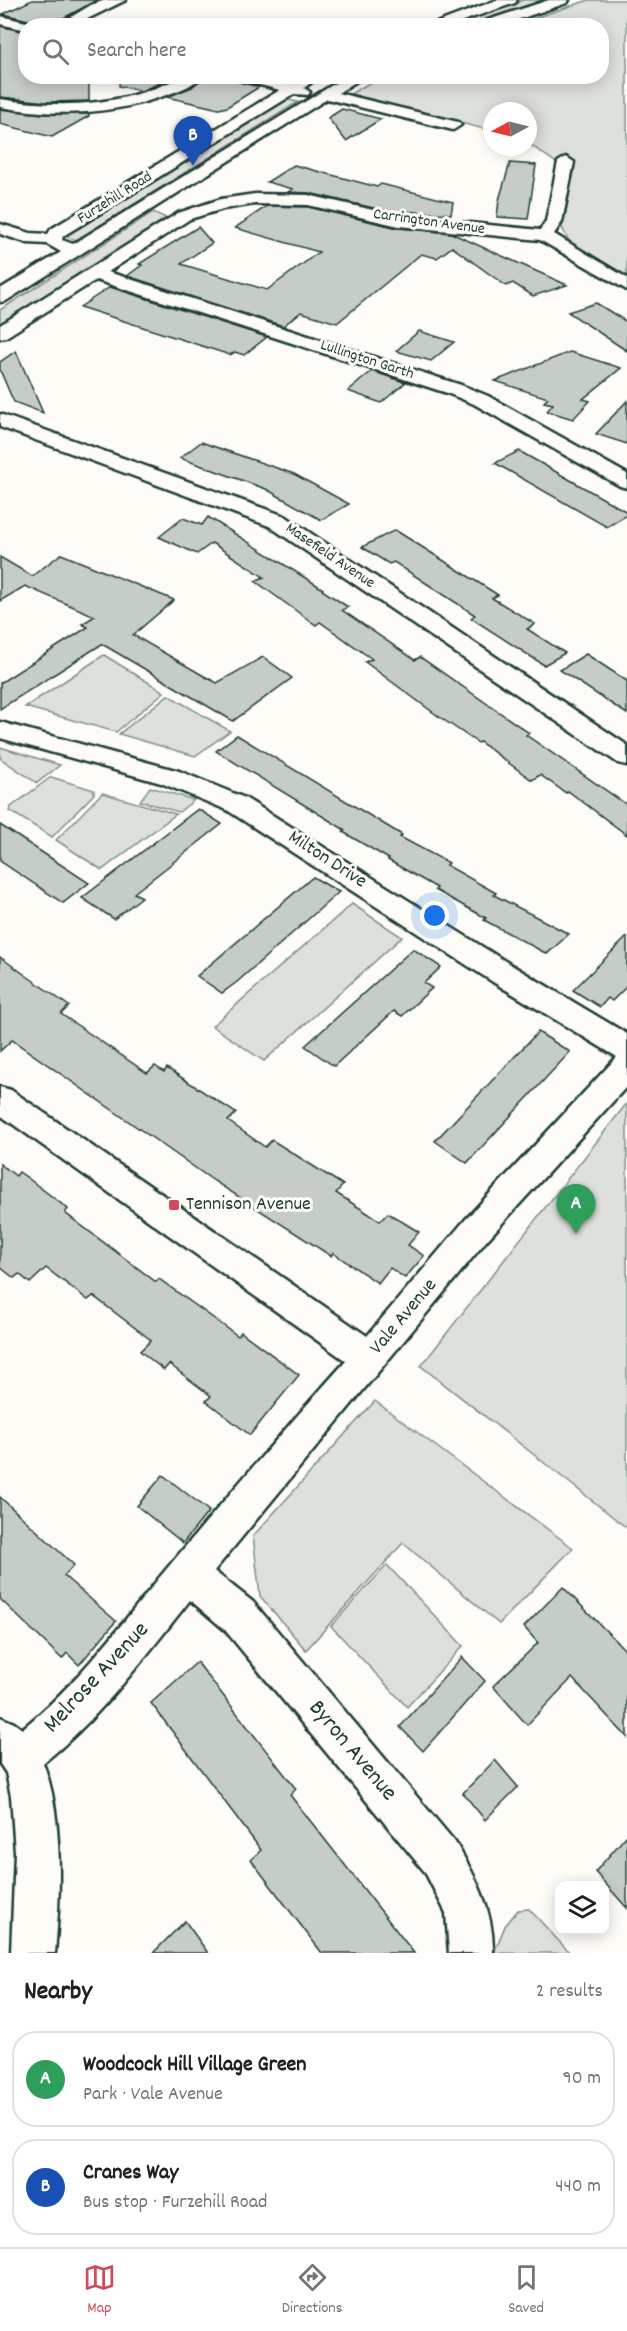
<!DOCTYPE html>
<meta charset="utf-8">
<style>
:root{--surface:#fff;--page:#f2f2f2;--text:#202124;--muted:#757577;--line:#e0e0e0;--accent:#d1495b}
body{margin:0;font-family:Dekko,sans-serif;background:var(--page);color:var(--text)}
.controls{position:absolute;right:18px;bottom:18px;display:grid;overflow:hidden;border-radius:12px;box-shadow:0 3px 15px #0003}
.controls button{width:54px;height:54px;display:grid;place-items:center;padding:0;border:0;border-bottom:2px solid var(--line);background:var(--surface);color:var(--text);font:30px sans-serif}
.compass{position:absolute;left:483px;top:102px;width:54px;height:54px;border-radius:50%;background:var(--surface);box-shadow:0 3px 15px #0003;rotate:263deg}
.you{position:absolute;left:435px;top:916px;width:21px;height:21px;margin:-15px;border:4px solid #fff;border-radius:50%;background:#1a73e8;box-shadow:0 0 0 9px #1a73e833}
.badge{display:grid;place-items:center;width:39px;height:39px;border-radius:50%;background:var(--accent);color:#fff;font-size:20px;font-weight:700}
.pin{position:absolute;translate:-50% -50px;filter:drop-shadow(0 2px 3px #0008)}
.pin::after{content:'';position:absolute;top:32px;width:21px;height:18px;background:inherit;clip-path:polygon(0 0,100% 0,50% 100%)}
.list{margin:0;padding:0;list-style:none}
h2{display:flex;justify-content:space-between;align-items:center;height:78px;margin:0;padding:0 24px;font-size:26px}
h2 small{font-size:20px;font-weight:400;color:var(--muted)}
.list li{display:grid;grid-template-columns:39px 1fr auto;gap:18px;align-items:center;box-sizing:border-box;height:96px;margin:0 12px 12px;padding:0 12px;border:2px solid var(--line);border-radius:24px}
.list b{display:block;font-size:22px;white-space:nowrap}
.list p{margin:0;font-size:20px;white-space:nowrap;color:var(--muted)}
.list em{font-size:20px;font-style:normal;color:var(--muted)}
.icon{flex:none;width:33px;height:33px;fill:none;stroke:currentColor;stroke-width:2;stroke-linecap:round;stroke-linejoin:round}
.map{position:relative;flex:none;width:627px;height:1953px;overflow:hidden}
.search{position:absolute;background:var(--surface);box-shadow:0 3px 15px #0003;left:18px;right:18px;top:18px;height:66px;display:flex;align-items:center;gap:15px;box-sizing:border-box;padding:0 21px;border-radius:24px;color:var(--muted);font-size:22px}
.sheet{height:294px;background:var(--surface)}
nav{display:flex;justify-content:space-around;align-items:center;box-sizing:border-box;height:84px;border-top:2px solid var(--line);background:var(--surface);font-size:16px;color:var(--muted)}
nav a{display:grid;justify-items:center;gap:3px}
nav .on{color:var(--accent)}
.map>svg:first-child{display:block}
</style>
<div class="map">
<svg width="627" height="1953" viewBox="0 0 627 1953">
<rect width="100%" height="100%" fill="#fdfcf7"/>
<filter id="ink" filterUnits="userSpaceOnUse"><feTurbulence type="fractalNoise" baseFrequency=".0167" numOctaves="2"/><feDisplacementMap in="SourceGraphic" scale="12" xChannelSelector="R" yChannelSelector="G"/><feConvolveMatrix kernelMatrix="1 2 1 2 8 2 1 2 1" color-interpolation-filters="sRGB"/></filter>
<g filter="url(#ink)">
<g fill="#dde0db" stroke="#7e8e88" stroke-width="1.5">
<path d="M523,0h25l-75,25 -26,1z"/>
<path d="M589,0h38v281l-57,-38 -8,-15 12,-56 -3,-11 -16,1 -27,-19v-32h-36v20l-142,-37 30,-17 222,-1v-50l-89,-1z"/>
<path d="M285,99l13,3 -221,138 -15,-4z"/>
<path d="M153,212l13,6 -166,110v-18z"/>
<path d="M104,655l60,37 -48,40 -91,-25z"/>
<path d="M168,695l62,36 -35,25 -76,-22z"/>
<path d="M0,747l60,18 -23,18 -37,-25z"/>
<path d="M51,777l43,13v4l-42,43 -42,-26 1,-4z"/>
<path d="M150,787l44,13 -15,12 -39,-11z"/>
<path d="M102,793l74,21 -74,56 -46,-30z"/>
<path d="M352,904l50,33 -138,124 -52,-35z"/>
<path d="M627,1103v425l-206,-162z"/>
<path d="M375,1401l198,147 -74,76 -96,-81 -97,107 -46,-54 -7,-60z"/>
<path d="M387,1565l76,81 -56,61 -76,-81z"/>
<path d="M529,1909l41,44h-76l11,-27 13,-16z"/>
</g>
<g fill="#c6cdc7" stroke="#1f3d34" stroke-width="1.5">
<path d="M32,0h66l-50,26h-14l-2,-5 -29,-7z"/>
<path d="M0,26l26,6v44h63v25l-42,1 -47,-5z"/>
<path d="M120,76h56l-35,15 -22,-5z"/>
<path d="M204,76h28l3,5 24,6 -32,20 -8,2 -52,-12 25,-10z"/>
<path d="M0,109l43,5h46v2l-37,21 -52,-13z"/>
<path d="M342,109l39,10 -35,22 -18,-23z"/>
<path d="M510,163l26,2 -8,54 -31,-2 2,-17z"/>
<path d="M294,165l83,22 4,-3 72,18 -2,12 -51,-3 9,4 -10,-1 -90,-21 -21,-1 5,-3 -26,-7z"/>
<path d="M267,206l41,1 90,21 53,5 116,52 -34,11 -20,-13 -7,3 -54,-39 -15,11 -16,-4 -84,69 -36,-11 -18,14 -156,-50 15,-11 -3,-1 59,-37 14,16 -31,21 86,26 52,-38 -84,-24z"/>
<path d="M110,287l157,50 -23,18 -9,-3 -5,3 -150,-48z"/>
<path d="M596,303l31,19v29l-59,-39z"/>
<path d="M419,331l35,11 -23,19 -35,-10z"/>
<path d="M16,351l27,62 -29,-11 -2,-4 -12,-28v-8z"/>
<path d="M570,352l51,16 -38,31 7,2 -17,18 -26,-8 6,-7 -9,-2 4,-4 -53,-17z"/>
<path d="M372,371l29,10 4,2 -24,20 -33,-12z"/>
<path d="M627,401v43l-31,-10z"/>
<path d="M201,442l93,32 55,30 -28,16 -55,-31 -86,-31z"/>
<path d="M519,451l108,61v3l-20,12 -112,-64z"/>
<path d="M208,517l115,72 -1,1 26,17 -6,3 73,50 5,-3 109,76 -3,2 101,70v30l-59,-44 -2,2 -26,-18 -8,5 -52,-38 -2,1 -40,-27 -73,-54 7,-3 -52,-37 -4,3 -10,-7 -51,-37 9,-4 -52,-34 -15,11 -38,-17 24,-19 19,7z"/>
<path d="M395,530l103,65 -6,3 43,26 -8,5 38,24 -21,12 -73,-47 4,-3 -43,-28 -38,-25 -5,2 -27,-17z"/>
<path d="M61,554l113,46 -41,35 71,41 13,7 46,-26 29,21 -59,43 -131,-77 -102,65v-26l88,-56 -6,-3 13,-8 -70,-30 -25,15v-44l32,19z"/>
<path d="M586,654l41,27v33l-67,-44z"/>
<path d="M237,735l165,100 -2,2 49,26 -3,2 50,28 -2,2 75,39 -22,20 -63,-34 2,-2 -51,-28 2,-2 -49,-28 1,-1 -46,-27 2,-2 -129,-79z"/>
<path d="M198,809l24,15 -88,69 8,4 -28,22 -32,-21z"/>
<path d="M0,825l43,28 46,30 -26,20 -63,-42z"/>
<path d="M313,877l26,15 -102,90 -15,11 -25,-17z"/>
<path d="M627,937v49l-15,15 -4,-3 -8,9 -27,-17z"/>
<path d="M413,949l28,18 -17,16 8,5 -30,28 -8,-5 -60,55 -29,-20z"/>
<path d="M0,957l69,49 -8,8 86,59 8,-7 9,6 3,-4 69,45 -8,8 37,26 7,-7 71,45 -7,8 44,28 8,-8 31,19 -11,13 16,11 -19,22 -15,-10 -12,15 -45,-30 -2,3 -117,-75 -202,-141 -12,11z"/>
<path d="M538,1032l32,20 -103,111 -32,-22z"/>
<path d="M0,1164l16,12 3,-4 10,7 39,30 -3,4 91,69 3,-3 79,57 3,-4 58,43 -49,60 -44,-34 5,-5 -42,-32 -5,6 -24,-19 11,-11 -58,-44 -5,4 -42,-32 -16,15 -11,-9 -5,4 -14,-11z"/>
<path d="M163,1475l46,36 -26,32 -46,-37z"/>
<path d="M0,1497l74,68 -10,11 52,45 -37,44 -12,-12 -5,6 -62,-60z"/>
<path d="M563,1587l64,65v85l-55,-59 -45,47 -34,-39 45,-43 -14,-16z"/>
<path d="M462,1657l23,24 -62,70 -23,-24z"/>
<path d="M197,1662l99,127 -6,6 124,158h-92l-71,-93 10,-10 -110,-147z"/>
<path d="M495,1760l23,27 -33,33 -22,-27z"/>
<path d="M627,1835v73l-32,-36z"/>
<path d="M185,1921l23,32h-55z"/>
</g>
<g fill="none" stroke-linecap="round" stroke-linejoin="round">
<defs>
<g id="minor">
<path d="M106,0h20l-53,26h-17l35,-21z"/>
<path d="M497,0h20l-2,3 -67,23h-20z"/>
<path d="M549,0h20l-2,3 -68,23 -16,-2 2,-3z"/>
<path d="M0,16l31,7 1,3h-6v4l-26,-6z"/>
<path d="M183,76h19c-8,9 -22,14 -33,18 -55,21 -111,23 -169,13v-8c64,10 124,7 183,-23z"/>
<path d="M234,76h26l30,8 12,-8h18l-16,12 6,4 -2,3 -14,-1 -231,142 -1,4 11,4 274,-168h18l-27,17 120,29 3,3 -8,5 -126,-31 -321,202 -6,1v-13l61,-37 -14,-8 -19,-1 -28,-9v-10l30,9 18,1 3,-5 229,-139 -44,-11z"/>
<path d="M566,157l8,5 -12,60 -8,12 73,44v12l-87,-50 -141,-14 -91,-21 -53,-1 -32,5 -33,10 -82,53 353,113 27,11 139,78v14l-7,-2 -146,-82 -27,-11 -351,-113 -90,57 -6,1v-13l178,-112 43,-14 34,-5 53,1 91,21 141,14 6,-9 12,-59z"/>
<path d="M0,414l285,102 342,229v20l-9,-2 -349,-237 -269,-99z"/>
<path d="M0,722l179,49 66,27 268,168 114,68v52l-140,154 -273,331 39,31 202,240c21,35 39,69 38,111h-44l-3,-40 -21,-41 -200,-242 -35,-30c-46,58 -89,117 -147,163 21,52 17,135 12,190h-44l4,-101 -4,-56 -5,-23 -6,-9v-47l14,6 8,6c53,-43 94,-98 137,-151 61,-73 123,-146 187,-217l-346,-246v-28l11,3 356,246 98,-116 152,-163 -124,-75 -266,-172 -66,-27 -161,-45z"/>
</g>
</defs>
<use href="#minor" stroke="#1f3d34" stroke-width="5"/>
<use href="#minor" fill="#fdfcf7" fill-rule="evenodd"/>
</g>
</g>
<rect fill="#d1495b" stroke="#fdfcf7" stroke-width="2" x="168" y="1199" width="12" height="12" rx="3"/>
<g text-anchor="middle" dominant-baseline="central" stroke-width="6" stroke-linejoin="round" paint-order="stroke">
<g font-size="16" fill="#1f3d34" stroke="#fdfcf7">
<text transform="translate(115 198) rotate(-32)">Furzehill Road</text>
<text transform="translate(429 222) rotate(8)">Carrington Avenue</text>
<text transform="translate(367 360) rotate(18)">Lullington Garth</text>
<text transform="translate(330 556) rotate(34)">Masefield Avenue</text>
</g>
<g font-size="20" fill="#1f3d34" stroke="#fdfcf7">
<text transform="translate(327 860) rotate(33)">Milton Drive</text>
<text transform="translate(404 1317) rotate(-50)">Vale Avenue</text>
</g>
<g font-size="20" fill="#1f3d34" stroke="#fdfcf7" text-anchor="start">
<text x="186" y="1205">Tennison Avenue</text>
</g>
<g font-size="24" fill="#1f3d34" stroke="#fdfcf7">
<text transform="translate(97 1678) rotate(-47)">Melrose Avenue</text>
<text transform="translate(352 1751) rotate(50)">Byron Avenue</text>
</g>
</g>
</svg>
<div class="controls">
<button><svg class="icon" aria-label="layers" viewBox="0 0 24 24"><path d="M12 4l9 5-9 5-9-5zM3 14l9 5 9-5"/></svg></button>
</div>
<svg class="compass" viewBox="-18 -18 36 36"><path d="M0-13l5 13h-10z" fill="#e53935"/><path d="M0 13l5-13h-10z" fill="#757577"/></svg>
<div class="you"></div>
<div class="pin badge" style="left:576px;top:1234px;background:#2e9e5b">A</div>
<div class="pin badge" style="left:193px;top:166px;background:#1a4fb4">B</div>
<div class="search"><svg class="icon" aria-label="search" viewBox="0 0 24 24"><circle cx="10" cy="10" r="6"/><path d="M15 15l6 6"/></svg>Search here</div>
</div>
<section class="sheet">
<h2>Nearby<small>2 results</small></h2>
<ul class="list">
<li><span class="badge" style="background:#2e9e5b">A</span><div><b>Woodcock Hill Village Green</b><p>Park · Vale Avenue</p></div><em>90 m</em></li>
<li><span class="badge" style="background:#1a4fb4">B</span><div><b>Cranes Way</b><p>Bus stop · Furzehill Road</p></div><em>440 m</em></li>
</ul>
</section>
<nav>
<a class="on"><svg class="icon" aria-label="map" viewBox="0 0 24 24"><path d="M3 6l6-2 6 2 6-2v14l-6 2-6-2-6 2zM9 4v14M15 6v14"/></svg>Map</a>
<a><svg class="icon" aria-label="directions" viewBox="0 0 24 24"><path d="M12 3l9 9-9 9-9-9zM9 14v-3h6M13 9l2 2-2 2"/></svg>Directions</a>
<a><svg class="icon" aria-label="saved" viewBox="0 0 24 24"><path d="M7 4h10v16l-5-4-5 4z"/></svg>Saved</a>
</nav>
